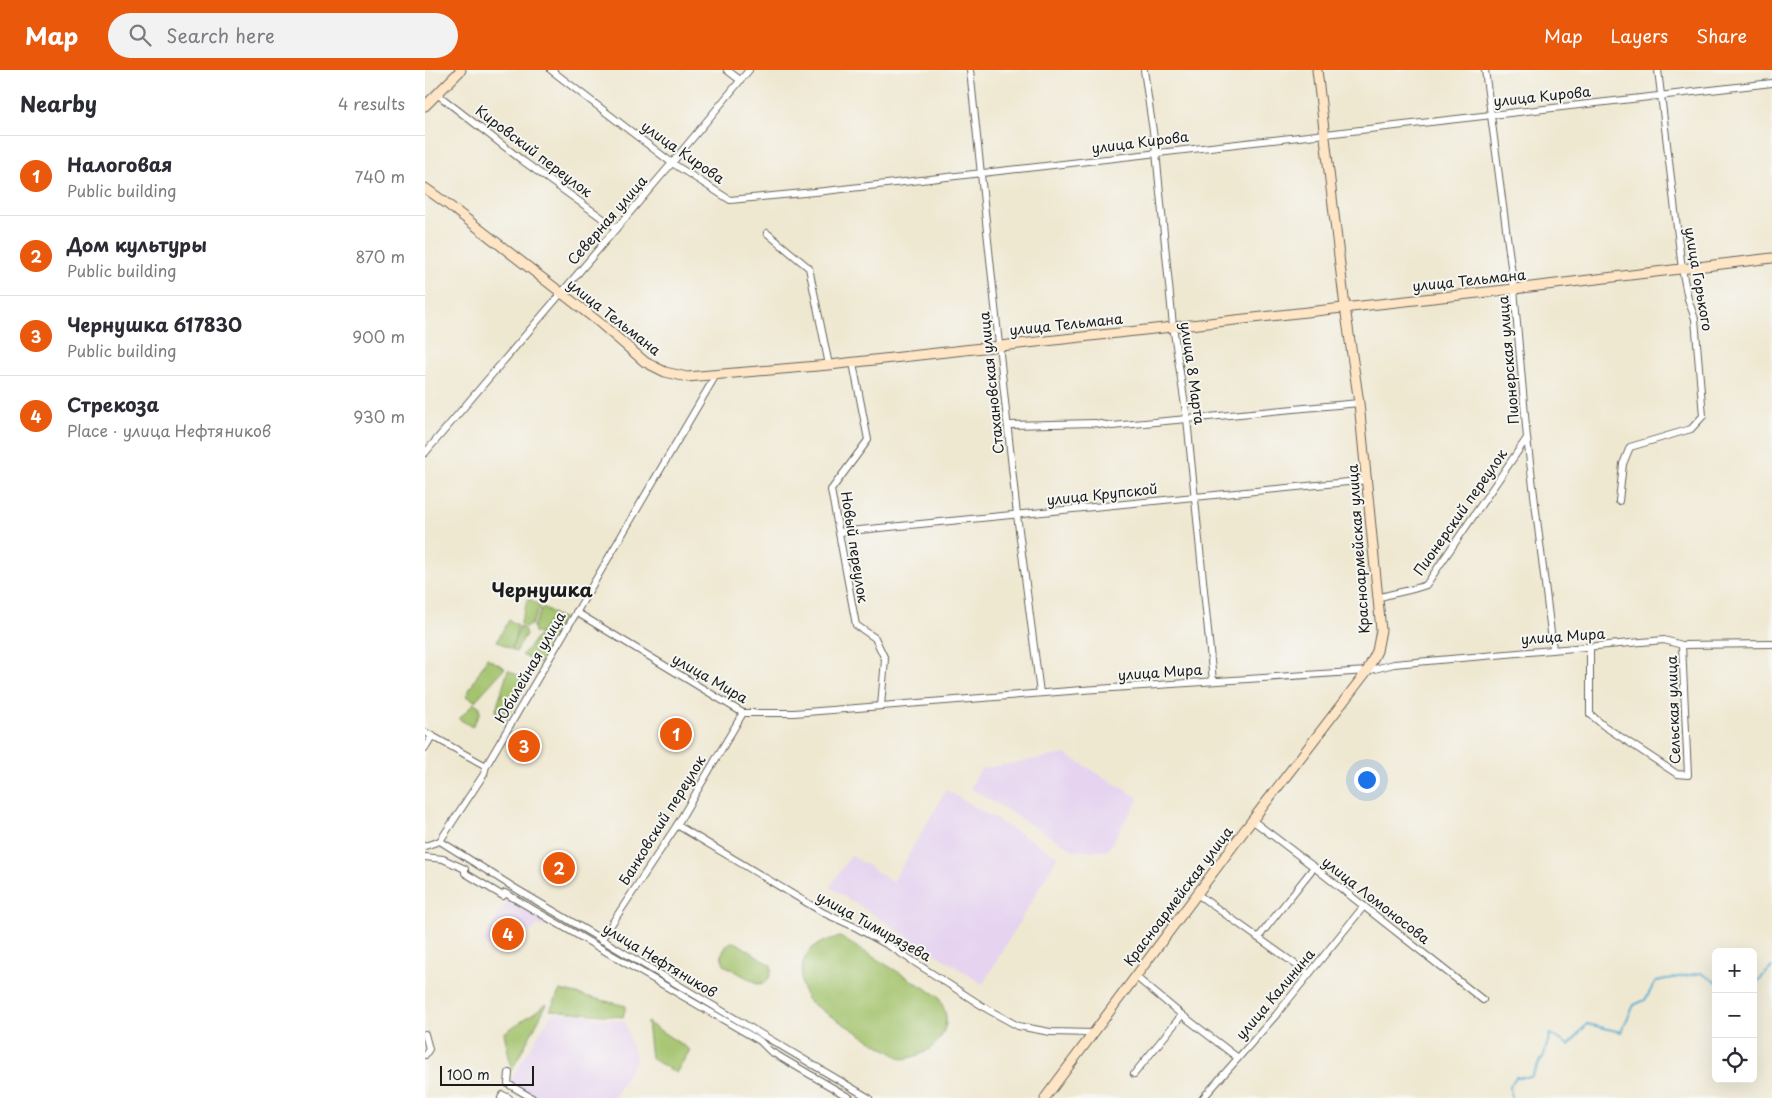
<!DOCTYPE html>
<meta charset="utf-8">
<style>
:root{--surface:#fff;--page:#f2f2f3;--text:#2b2b33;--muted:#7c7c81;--line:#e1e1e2;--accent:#ea580c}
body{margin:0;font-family:"Playpen Sans",sans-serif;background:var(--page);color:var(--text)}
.controls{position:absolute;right:15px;bottom:15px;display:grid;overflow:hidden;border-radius:8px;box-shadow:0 5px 20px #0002}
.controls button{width:45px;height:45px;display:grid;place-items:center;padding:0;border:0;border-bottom:1px solid var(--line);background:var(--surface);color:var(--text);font:25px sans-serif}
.scale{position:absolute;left:15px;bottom:12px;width:94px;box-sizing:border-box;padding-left:5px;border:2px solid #1c1c1c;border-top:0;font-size:14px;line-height:18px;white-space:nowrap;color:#1c1c1c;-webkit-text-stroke:4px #f6f6f2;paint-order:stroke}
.you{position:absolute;left:941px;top:709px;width:18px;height:18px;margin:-12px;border:4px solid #fff;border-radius:50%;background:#1a73e8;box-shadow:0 0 0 8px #1a73e833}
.badge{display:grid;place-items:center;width:32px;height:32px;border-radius:50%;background:var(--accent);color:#fff;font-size:16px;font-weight:700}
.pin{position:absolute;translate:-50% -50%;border:2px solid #fff;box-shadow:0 1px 5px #0006}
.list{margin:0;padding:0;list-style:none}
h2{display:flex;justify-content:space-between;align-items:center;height:65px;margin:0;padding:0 20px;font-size:21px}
h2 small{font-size:16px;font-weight:400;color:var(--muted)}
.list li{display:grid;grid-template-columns:32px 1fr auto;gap:15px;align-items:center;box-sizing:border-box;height:80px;padding:0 20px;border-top:1px solid var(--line)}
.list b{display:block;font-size:19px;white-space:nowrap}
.list p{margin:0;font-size:16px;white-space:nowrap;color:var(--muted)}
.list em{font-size:16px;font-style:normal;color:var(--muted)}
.icon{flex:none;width:28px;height:28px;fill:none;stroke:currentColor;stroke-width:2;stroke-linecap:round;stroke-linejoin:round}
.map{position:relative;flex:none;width:1347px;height:1028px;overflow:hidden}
header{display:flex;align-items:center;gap:30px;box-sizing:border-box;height:70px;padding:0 25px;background:var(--accent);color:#fff}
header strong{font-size:24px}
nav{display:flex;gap:28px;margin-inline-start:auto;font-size:18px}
.search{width:350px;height:45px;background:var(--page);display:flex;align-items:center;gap:12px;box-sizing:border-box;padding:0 18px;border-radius:28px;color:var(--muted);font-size:19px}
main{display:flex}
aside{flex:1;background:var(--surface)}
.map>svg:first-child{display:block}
</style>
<header>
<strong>Map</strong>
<div class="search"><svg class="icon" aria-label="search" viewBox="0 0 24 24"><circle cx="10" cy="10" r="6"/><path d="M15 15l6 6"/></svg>Search here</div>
<nav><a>Map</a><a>Layers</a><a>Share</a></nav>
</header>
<main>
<aside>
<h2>Nearby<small>4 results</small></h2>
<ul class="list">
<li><span class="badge">1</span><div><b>Налоговая</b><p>Public building</p></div><em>740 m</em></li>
<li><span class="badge">2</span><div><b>Дом культуры</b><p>Public building</p></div><em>870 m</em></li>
<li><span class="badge">3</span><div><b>Чернушка 617830</b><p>Public building</p></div><em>900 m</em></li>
<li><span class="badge">4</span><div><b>Стрекоза</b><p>Place · улица Нефтяников</p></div><em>930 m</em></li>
</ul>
</aside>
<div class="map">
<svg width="1347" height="1028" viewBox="0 0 1347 1028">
<rect width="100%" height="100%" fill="#f6f6f2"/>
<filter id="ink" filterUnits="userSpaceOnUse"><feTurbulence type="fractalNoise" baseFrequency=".02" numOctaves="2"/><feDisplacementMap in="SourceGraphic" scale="10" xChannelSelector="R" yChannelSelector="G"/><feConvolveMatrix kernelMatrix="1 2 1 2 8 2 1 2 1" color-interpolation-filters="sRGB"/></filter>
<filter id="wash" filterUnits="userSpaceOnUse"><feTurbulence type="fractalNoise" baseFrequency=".0096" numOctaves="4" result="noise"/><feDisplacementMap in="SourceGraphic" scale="20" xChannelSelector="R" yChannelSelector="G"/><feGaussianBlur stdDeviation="1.12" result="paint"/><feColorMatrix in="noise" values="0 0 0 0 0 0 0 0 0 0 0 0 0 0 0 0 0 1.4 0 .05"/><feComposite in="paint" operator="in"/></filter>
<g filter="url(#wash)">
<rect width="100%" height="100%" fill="#efe8d1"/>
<g fill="#e6d3f0">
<path d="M640,684l74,44 -32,53h-32l-105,-63 11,-19z"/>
<path d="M521,720l112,66 -75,128 -153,-97 21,-32 42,27z"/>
<path d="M83,830l39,22 -4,5 -6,-3 -6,9 -23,-14 -19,28 -7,-5z"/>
<path d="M127,943l39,2 5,3 29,3 11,39 -23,38h-77l-27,-15z"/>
</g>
<g fill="#a3c36c" stroke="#607044">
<path d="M103,528l13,8 -10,19 -6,2 -5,-3z"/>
<path d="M118,537l12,7 -16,20 -5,-2 -1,-6z"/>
<path d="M131,545l9,4 -13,23 -13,-7z"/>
<path d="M84,550l9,5 -6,23 8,-22 4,3 2,5 -10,18 -19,-11z"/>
<path d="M113,566l13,8 -12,20 -17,-9z"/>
<path d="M62,588l18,10 -30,33 -9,-5z"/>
<path d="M83,600l20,11 -22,38 -11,-6z"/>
<path d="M49,633l5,3 1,7 -8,14 -13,-8z"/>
<path d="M415,867l98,59c4,8 9,17 8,26 -3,23 -24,35 -44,37 -13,-8 -91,-53 -95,-60 -7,-12 -6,-21 -4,-34 2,-18 21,-25 37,-28z"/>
<path d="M306,872l6,1 34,22c2,9 -3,19 -13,19l-34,-19 -3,-10 6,-10z"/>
<path d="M135,920l66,16 -3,11 -73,-7z"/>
<path d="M122,934l-35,66 -8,-37z"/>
<path d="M222,952l43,28 -14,23 -25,-15z"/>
</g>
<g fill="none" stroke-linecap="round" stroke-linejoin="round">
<g stroke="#53add0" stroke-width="2">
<path d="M1328,916l19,-19"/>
<path d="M1086,1028l-1,-12 6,-9h15l13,-22 6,-21 19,11 18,-21 34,8 13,-27 11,-5 11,-19 45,-8 15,9"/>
</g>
</g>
</g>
<g filter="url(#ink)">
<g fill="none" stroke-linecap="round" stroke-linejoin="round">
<defs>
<g id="street">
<path d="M126,0l121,93 58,37 95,-9 947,-108"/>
<path d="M302,0l13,10"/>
<path d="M545,0l47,445 23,178"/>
<path d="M719,0l12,82 17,174 14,93 26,262"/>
<path d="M1060,0l29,219 13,149 26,211"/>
<path d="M12,24l86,67 93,67"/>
<path d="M342,163l42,35 20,97"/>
<path d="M428,293l15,77 -37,50 25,135 19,13 10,21 -4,47"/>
<path d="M584,355l86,-2 17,3 247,-23"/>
<path d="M0,383l247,-290 77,-93"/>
<path d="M1194,431l4,-37 7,-17 61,-18 12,-13 -8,-97 -7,-20 -6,-30 -24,-199"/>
<path d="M414,462l529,-52"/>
<path d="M952,528c16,-5 33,-7 49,-13l101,-147"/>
<path d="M151,542l167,101h51l288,-23 285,-19 27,-7 270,-24 18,5 90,-1"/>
<path d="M1165,578v66l14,12 73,48 11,1 -6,-130"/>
<path d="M0,662l61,34"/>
<path d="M0,678l7,-12"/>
<path d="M827,750l62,47 169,133"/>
<path d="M252,755l147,88 31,14 36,20 96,62 31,17 32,6 44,1"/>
<path d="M15,771l44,-67 2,-8 230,-391"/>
<path d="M15,771l73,46 356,211"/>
<path d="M0,776l15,-5"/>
<path d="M0,787l18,2 22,10v4l38,23 2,-3 255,148 10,10 80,47"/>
<path d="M772,824l112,80"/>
<path d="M833,868l56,-71"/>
<path d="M176,870l76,-115 66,-112"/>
<path d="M711,907l46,38 56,43"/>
<path d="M0,964l4,15 -4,6"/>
<path d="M84,1003l-1,11 24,14"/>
<path d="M709,1004l48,-59"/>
<path d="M76,1028l2,-3 6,3"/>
<path d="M778,1028l73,-83 88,-109"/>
</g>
<g id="secondary">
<path d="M0,36l36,-36"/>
<path d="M0,118l21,15 154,120 45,39 20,10 22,5 142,-12 685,-76 258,-31"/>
<path d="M620,1028l199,-267 123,-160 10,-20 4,-21 -22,-227 -14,-96 -28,-237"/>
</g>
</defs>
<use href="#street" stroke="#66635b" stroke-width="8"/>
<use href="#secondary" stroke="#66635b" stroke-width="11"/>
<use href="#street" stroke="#fff" stroke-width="6"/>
<use href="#secondary" stroke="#fee5c5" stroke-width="9"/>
</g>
</g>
<g text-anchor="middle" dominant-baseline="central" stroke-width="4" stroke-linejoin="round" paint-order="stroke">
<g font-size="14" fill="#1c1c1c" stroke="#f6f6f2">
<text transform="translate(1117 26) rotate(-6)">улица Кирова</text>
<text transform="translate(715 72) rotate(-7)">улица Кирова</text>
<text transform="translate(109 81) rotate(37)">Кировский переулок</text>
<text transform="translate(258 82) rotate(35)">улица Кирова</text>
<text transform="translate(182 150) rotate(-49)">Северная улица</text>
<text transform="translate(1274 209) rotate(80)">улица Горького</text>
<text transform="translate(1044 210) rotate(-6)">улица Тельмана</text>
<text transform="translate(189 247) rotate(38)">улица Тельмана</text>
<text transform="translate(641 254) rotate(-6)">улица Тельмана</text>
<text transform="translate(1083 290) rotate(-95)">Пионерская улица</text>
<text transform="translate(768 303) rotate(82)">улица 8 Марта</text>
<text transform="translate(566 313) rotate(-96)">Стахановская улица</text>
<text transform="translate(677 424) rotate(-6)">улица Крупской</text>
<text transform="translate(1035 442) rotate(-55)">Пионерский переулок</text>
<text transform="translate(430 477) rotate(81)">Новый переулок</text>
<text transform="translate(933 479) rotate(-94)">Красноармейская улица</text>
<text transform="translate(1138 566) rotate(-4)">улица Мира</text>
<text transform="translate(105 597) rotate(-60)">Юбилейная улица</text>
<text transform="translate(735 602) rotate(-4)">улица Мира</text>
<text transform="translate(285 608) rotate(30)">улица Мира</text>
<text transform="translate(1248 640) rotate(-92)">Сельская улица</text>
<text transform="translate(237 750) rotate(-58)">Банковский переулок</text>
<text transform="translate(753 826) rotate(-53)">Красноармейская улица</text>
<text transform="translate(951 830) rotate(38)">улица Ломоносова</text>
<text transform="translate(449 856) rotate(29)">улица Тимирязева</text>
<text transform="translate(235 890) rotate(31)">улица Нефтяников</text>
<text transform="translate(850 924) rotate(-50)">улица Калинина</text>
</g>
<g font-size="19" font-weight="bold" fill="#1c1c1c" stroke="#f6f6f2">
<text x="117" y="519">Чернушка</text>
</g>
</g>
</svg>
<div class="controls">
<button>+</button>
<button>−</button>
<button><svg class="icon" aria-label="locate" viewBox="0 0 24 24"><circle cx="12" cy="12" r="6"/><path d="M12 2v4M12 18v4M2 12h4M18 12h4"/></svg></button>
</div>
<div class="scale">100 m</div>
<div class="you"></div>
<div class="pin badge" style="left:251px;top:664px">1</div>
<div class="pin badge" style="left:134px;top:798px">2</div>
<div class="pin badge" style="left:99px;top:676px">3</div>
<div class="pin badge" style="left:83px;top:864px">4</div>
</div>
</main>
